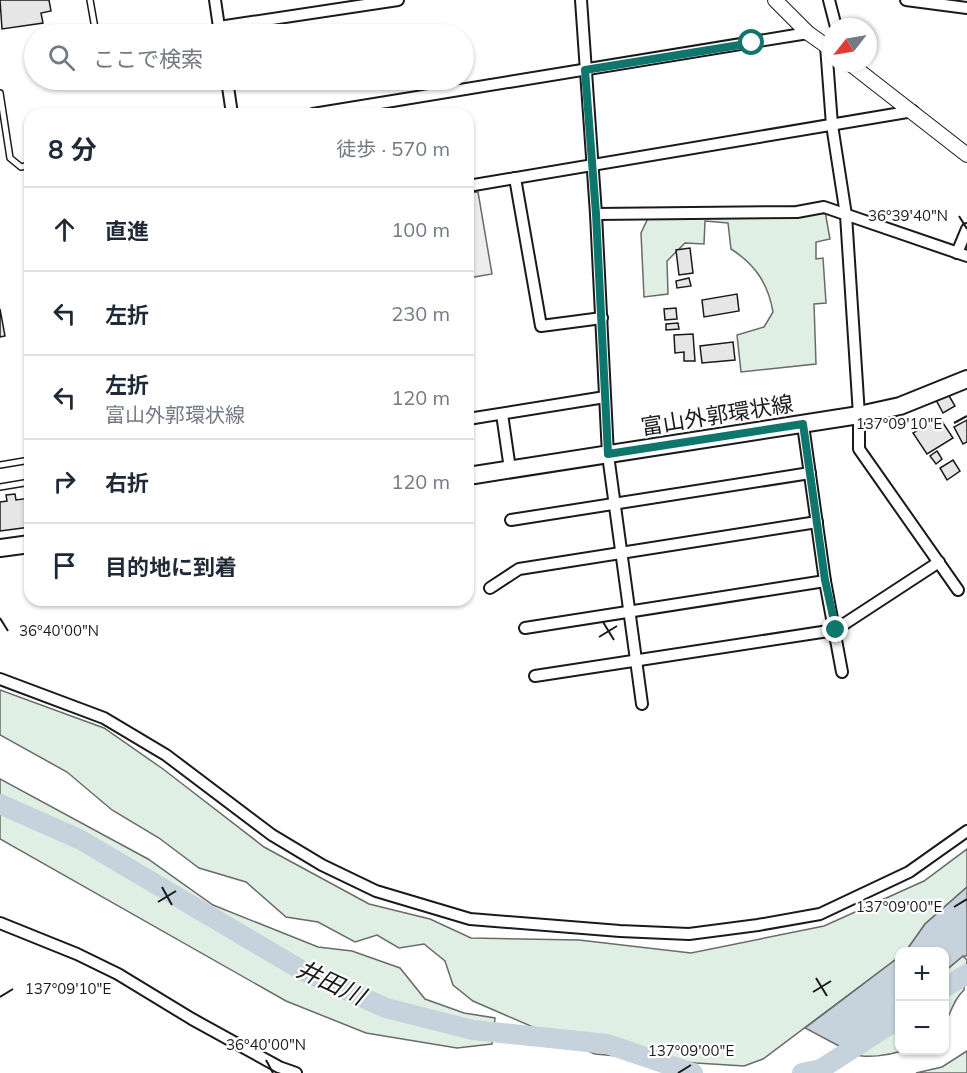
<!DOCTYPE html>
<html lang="ja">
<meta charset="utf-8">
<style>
:root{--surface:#fff;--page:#f6f6f7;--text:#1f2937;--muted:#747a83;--line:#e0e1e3}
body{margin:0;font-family:Mulish,"Noto Sans JP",sans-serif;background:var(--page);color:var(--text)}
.controls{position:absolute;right:18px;bottom:18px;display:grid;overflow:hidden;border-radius:12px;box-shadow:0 2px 4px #0004}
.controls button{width:54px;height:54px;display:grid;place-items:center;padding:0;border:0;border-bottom:2px solid var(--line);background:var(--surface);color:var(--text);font:30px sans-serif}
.compass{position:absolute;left:823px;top:18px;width:54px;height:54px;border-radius:50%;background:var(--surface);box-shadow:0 2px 4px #0004;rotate:239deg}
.stop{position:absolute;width:18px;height:18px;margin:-14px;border:4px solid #0f766e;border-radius:50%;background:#fff}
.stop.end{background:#0f766e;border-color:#fff;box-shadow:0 2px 6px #0008}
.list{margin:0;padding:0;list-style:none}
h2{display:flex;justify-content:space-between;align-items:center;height:78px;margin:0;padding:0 24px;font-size:26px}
h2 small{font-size:20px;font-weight:400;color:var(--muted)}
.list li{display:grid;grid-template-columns:39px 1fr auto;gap:18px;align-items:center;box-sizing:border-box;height:84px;padding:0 24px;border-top:2px solid var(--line)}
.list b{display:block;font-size:22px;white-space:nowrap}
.list p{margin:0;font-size:20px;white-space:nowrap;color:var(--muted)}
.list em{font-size:20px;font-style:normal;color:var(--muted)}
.icon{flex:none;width:33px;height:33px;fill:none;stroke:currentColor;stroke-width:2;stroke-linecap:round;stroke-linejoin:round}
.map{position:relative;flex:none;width:967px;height:1073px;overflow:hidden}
.search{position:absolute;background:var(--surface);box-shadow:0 2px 4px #0004;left:24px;top:24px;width:450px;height:66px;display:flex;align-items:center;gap:15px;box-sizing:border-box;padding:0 21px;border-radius:33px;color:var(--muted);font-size:22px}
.panel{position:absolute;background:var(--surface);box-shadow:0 2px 4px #0004;left:24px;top:108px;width:450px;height:498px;border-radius:18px}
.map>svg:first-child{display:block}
</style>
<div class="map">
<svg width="967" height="1073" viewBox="0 0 967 1073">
<rect width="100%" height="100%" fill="#fff"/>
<g fill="#e0efe3" stroke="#6a6a6a" stroke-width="1.5">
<path d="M815,205l10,6 5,28 -14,3v17l7,-1 3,45 -12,1 2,60 -75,8 -4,-37 27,-8 9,-15c-5,-28 -17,-47 -42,-63l-3,-26 -23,-2 -1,23 -19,-1 -18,18 1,33 -24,3 -3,-64 9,-19z"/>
<path d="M0,690l104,38 59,41 101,78 105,57 61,15 41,19 108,2 112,13 133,-27 100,-45 43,-32v38l-42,37 -19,27 -6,1 -1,5 -136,102 -19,7 -48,-3 -101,-9 -122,-53 -20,-16 -8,-24 -21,-17 -25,4 -22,-13 -22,7 -37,-20 -32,-5 -40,-35 -47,-14 -40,-30 -47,-28 -45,-38 -67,-37z"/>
<path d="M0,779l148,80 65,46 105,42 34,4 48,17 25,31 39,14 31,5 -3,26 -35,4 -91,-15 -80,-32 -286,-162z"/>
<path d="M963,956l4,4 -3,30c-11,10 -12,21 -19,33v-52z"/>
<path d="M899,1006l1,44 2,1c-13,4 -36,8 -48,3z"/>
<path d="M967,1051v22h-51l26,-6z"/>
</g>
<path fill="#ededed" stroke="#6a6a6a" stroke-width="1.5" d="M478,192l14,82 -24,4v-85z"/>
<g fill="#c6d2dc" stroke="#6a6a6a" stroke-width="1.5">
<path d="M967,887v69h-4l-18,15 -1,-19 -38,-1 19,-27z"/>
<path d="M899,957v49l-45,48 -49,-26z"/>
</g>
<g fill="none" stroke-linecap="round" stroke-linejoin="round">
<g stroke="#c6d2dc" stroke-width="20">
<path d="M0,804l81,36 222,131 83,37 87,22 134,14 86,29"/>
<path d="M944,988l23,-14"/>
<path d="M802,1073l19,-4 79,-51"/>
</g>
</g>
<g fill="#e6e6e6" stroke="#1a1a1a" stroke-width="1.5">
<path d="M0,0h49l2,11 -10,2 2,10 -41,6z"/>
<path d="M690,248l3,25 -14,2 -3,-25z"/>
<path d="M689,278l2,8 -14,2 -1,-7z"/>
<path d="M737,294l2,17 -35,6 -2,-17z"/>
<path d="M676,308l1,11 -12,1 -1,-11z"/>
<path d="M0,309l5,27 -5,1z"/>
<path d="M678,323l1,6 -13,1v-6z"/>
<path d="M693,334l2,27h-11v-9l-9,1 -1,-18z"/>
<path d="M733,342l2,18 -33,3 -2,-17z"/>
<path d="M948,394l7,12 -12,7 -7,-13z"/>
<path d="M939,417l14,21 -26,16 -14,-21z"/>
<path d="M967,420v22l-4,2 -9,-17z"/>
<path d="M937,451l5,8 -6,5 -6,-8z"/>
<path d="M953,460l7,11 -13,9 -7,-12z"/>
<path d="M15,494l1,6 14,-2v29l-30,4v-29l7,-1 -1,-6z"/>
</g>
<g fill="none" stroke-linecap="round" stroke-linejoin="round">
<defs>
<g id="lane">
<path d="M90,0l6,34"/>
<path d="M0,93l10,65 11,9 9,-2"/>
<path d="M0,465l30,-5"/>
<path d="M0,487l30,-5"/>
</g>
<g id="street">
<path d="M215,0l5,34"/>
<path d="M581,0l15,214 12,241 34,249"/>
<path d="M829,0l7,27"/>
<path d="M906,0l61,8"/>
<path d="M219,27l179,-27"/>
<path d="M826,46l6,79 14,90 13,200v34l99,141"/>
<path d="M227,80l5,34"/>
<path d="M313,114l495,-81"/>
<path d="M515,178l26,148 61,-8"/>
<path d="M468,186l445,-75"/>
<path d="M596,214l201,-2 27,-5 143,49"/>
<path d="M957,253l10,-24"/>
<path d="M502,414l8,55"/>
<path d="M468,419l137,-22"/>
<path d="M803,425l22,156 17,91"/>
<path d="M511,520l299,-47"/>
<path d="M490,588l29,-19 298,-47"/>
<path d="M525,628l300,-47"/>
<path d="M535,676l300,-46 104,-68"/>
<path d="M0,679l104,39 62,37 106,80 50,30 54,26 94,28 150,12 69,3 69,-9 62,-11 89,-42 58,-41"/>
<path d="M0,923l77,31 41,20 74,45 87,48 17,6"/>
</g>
<g id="secondary">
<path d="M775,0l33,33 24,17"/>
<path d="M849,63l118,92"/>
</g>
<g id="primary">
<path d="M468,476l391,-61 41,-9 67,-27"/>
<path d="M0,548l30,-4"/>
</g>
</defs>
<use href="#lane" stroke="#1a1a1a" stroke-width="8"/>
<use href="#street" stroke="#1a1a1a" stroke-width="14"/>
<use href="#secondary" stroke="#1a1a1a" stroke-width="16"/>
<use href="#primary" stroke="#1a1a1a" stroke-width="20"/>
<use href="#lane" stroke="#fff" stroke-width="5"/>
<use href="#street" stroke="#fff" stroke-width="10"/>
<use href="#secondary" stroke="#fff" stroke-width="14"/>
<use href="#primary" stroke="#fff" stroke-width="16"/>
</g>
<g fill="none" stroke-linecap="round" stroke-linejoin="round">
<path stroke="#0f766e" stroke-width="8" d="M752,43l-167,27 11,144 12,240 195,-30 22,156 11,50"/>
</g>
<path fill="none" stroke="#1a1a1a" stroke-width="2" d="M959,216l8,13M954,423l13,-7M0,618l8,13M603,622l11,18M599,637l18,-11M162,887l10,18M158,902l18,-11M954,907l13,-8M816,978l11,18M813,992l18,-11M0,997l13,-8M266,1060l7,13M678,1073l13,-8"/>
<g text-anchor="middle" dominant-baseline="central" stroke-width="4.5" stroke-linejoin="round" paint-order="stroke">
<g font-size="22" fill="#1a1a1a" stroke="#fff">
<text transform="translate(717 415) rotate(-9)">富山外郭環状線</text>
</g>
<g font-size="24" font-style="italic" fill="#1a1a1a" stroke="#fff">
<text transform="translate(331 982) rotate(25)">井田川</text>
</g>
</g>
<g font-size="15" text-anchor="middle" fill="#1a1a1a" stroke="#fff" stroke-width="4.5" stroke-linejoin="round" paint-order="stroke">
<text x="908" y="221">36°39'40"N</text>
<text x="899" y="429">137°09'10"E</text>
<text x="59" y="636">36°40'00"N</text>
<text x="899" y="912">137°09'00"E</text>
<text x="68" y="994">137°09'10"E</text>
<text x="266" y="1050">36°40'00"N</text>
<text x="691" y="1056">137°09'00"E</text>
</g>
</svg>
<div class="controls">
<button>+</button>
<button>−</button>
</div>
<svg class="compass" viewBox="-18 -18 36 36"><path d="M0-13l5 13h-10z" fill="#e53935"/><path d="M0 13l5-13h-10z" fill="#747a83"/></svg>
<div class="stop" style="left:752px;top:43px"></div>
<div class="stop end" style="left:836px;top:630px"></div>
<div class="search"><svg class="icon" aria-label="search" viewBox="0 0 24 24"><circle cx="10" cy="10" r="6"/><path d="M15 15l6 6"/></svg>ここで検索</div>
<section class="panel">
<h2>8 分<small>徒歩 · 570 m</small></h2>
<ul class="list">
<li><svg class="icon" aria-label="ahead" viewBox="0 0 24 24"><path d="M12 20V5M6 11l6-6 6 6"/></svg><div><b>直進</b></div><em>100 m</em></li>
<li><svg class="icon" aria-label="left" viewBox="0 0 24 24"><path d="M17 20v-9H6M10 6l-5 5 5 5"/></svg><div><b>左折</b></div><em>230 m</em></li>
<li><svg class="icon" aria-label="left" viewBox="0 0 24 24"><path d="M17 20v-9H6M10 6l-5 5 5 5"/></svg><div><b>左折</b><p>富山外郭環状線</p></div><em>120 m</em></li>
<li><svg class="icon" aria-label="right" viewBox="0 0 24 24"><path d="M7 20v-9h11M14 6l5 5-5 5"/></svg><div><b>右折</b></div><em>120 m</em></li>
<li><svg class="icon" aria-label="arrive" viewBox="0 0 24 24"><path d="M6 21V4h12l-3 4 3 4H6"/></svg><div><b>目的地に到着</b></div></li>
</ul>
</section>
</div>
